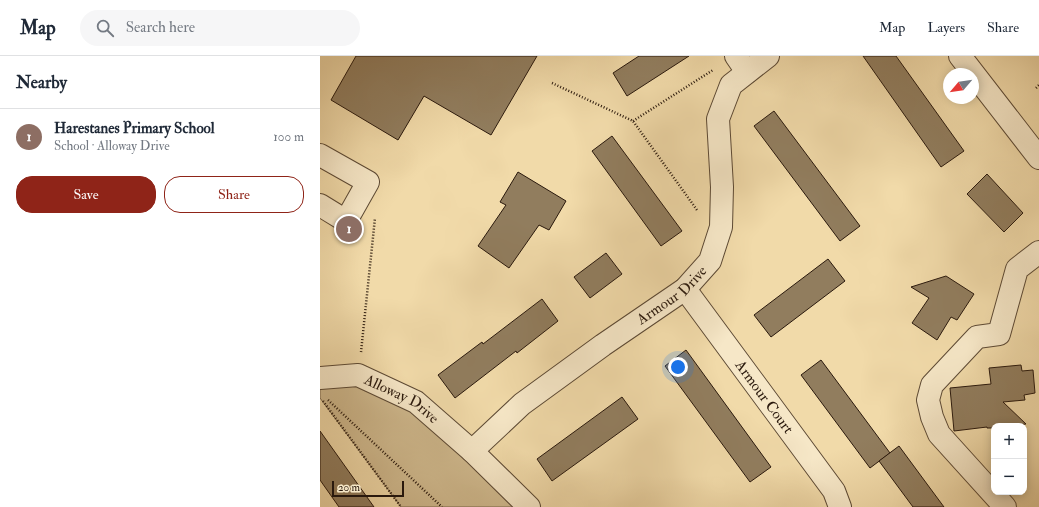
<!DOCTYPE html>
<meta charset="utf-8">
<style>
:root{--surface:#fff;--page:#f6f6f7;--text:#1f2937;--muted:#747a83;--line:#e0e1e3;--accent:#8f2418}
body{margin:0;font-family:"IM FELL Double Pica",serif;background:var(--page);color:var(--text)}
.controls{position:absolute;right:12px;bottom:12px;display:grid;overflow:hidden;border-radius:8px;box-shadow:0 2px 10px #0003}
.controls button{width:36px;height:36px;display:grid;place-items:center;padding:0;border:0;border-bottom:1px solid var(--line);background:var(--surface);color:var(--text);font:20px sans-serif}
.compass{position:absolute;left:623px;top:12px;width:36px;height:36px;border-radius:50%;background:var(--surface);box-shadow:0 2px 10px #0003;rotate:241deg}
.scale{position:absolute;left:12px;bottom:10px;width:72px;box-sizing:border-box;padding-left:4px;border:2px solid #2a190d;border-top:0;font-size:11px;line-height:14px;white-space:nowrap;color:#2a190d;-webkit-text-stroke:3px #f6e7c7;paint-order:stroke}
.you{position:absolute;left:358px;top:311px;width:14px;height:14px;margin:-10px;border:3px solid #fff;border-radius:50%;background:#1a73e8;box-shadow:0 0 0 6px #1a73e833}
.badge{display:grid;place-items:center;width:26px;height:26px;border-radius:50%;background:var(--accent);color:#fff;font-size:13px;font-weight:700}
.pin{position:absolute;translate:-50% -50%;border:2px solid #fff;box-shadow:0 1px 4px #0006}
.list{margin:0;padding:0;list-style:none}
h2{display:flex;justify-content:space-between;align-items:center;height:52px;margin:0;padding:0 16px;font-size:17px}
h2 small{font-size:13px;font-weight:400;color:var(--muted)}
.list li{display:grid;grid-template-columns:26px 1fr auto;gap:12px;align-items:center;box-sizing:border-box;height:56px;padding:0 16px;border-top:1px solid var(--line)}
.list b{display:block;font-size:15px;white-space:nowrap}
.list p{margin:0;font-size:13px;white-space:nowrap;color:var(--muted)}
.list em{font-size:13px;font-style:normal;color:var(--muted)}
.actions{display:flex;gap:8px;padding:12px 16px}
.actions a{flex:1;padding:9px 0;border:1px solid var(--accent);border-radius:16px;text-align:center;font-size:14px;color:var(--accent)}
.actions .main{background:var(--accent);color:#fff}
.icon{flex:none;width:22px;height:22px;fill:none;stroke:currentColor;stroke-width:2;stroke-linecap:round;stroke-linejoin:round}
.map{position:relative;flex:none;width:719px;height:451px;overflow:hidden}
header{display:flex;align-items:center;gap:24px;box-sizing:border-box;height:56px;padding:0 20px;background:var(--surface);border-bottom:1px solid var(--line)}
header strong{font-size:19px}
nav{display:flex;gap:22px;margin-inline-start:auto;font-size:14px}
.search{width:280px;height:36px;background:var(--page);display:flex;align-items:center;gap:10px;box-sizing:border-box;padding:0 14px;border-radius:22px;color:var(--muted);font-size:15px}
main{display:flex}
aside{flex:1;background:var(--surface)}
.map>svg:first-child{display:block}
</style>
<header>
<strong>Map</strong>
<div class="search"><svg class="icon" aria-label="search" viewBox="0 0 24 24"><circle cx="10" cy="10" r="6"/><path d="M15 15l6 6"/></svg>Search here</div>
<nav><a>Map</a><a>Layers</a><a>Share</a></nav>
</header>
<main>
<aside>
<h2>Nearby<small></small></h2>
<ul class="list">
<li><span class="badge" style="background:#8d6e63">1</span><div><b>Harestanes Primary School</b><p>School · Alloway Drive</p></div><em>100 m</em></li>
</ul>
<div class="actions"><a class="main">Save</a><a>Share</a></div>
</aside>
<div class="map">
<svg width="719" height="451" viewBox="0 0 719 451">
<rect width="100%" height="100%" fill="#f1daa9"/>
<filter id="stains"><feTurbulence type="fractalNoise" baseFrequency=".005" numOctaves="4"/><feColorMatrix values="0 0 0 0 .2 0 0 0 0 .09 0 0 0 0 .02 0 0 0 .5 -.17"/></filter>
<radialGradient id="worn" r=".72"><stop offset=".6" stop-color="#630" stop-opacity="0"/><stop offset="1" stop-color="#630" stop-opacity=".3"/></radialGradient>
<path fill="#cfb98e" stroke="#7c694e" d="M38,319l58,27 113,105h-128l-81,-109v-20z"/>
<g fill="#917d5e" stroke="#2a190d">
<path d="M36,0h181l-46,79 -67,-39 -26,44 -67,-40z"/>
<path d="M319,0h50l-62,40 -14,-23z"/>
<path d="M543,0h33l68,95 -23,16z"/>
<path d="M454,55l86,115 -20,15 -86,-115z"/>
<path d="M292,80l70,95 -21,15 -69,-95z"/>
<path d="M198,116l48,29 -17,29 -10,-5 -30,43 -31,-22 28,-41 -6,-3z"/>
<path d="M667,118l36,39 -19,19 -37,-38z"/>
<path d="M286,197l16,21 -32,24 -16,-21z"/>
<path d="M508,203l17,22 -74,56 -17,-22z"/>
<path d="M626,220l28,18 -17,26 -6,-3 -14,23 -25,-17 17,-25 -18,-11z"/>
<path d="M222,243l16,22 -41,32 -1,-2 -61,47 -17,-23 44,-33 1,2z"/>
<path d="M366,294l85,117 -21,15 -85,-116z"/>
<path d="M501,304l69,93 -20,15 -69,-93z"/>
<path d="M701,309l1,6 11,-1 2,23 -11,2 1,5 -22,2 23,22 -17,2h-15v2h-7v-1l-33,4 -4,-43 41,-4 -2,-16z"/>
<path d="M302,341l16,22 -86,62 -15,-22z"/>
<path d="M0,375l54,76h-35l-19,-27z"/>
<path d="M579,390l28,38 17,23h-31l-34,-46z"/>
</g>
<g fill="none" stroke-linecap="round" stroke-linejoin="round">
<defs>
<g id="minor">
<path d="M416,0l11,16"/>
<path d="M640,0l79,102"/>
<path d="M0,99l48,27 -22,39 -26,-16"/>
<path id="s1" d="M365,233l149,202 6,16"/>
<path id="s2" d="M0,322l38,-3 58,27 56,49 57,56"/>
<path id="s3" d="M152,395l50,-47 81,-59 82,-56 25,-28 11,-34 1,-40 -4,-68 13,-34 37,-29"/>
<path d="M685,451l-66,-73 -7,-17 -4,-17 4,-15 45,-48 22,-3 18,-65 22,-17"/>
</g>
</defs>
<use href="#minor" stroke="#5c4934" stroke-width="24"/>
<g stroke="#2a190d" stroke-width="2.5" stroke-dasharray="1 2" stroke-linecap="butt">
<path d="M232,27l81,38 64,89"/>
<path d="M716,32l3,-3"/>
<path d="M313,65l80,-51"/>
<path d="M41,296l14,-134"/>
<path d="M8,344l114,107"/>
<path d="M3,345l78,106"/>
</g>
<use href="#minor" stroke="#f6e7c7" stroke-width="22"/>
</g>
<g text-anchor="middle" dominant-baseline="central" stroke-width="3" stroke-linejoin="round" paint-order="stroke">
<g font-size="15" fill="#2a190d" stroke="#f6e7c7">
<text stroke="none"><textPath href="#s3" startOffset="254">Armour Drive</textPath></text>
<text stroke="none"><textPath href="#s1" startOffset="134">Armour Court</textPath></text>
<text stroke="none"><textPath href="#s2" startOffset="88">Alloway Drive</textPath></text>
</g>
</g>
<rect width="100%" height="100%" filter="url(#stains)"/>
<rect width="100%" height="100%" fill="url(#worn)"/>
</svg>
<div class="controls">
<button>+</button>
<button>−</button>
</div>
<svg class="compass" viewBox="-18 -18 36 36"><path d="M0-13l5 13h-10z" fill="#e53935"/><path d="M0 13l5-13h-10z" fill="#747a83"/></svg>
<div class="scale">20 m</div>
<div class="you"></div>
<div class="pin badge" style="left:29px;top:173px;background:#8d6e63">1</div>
</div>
</main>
